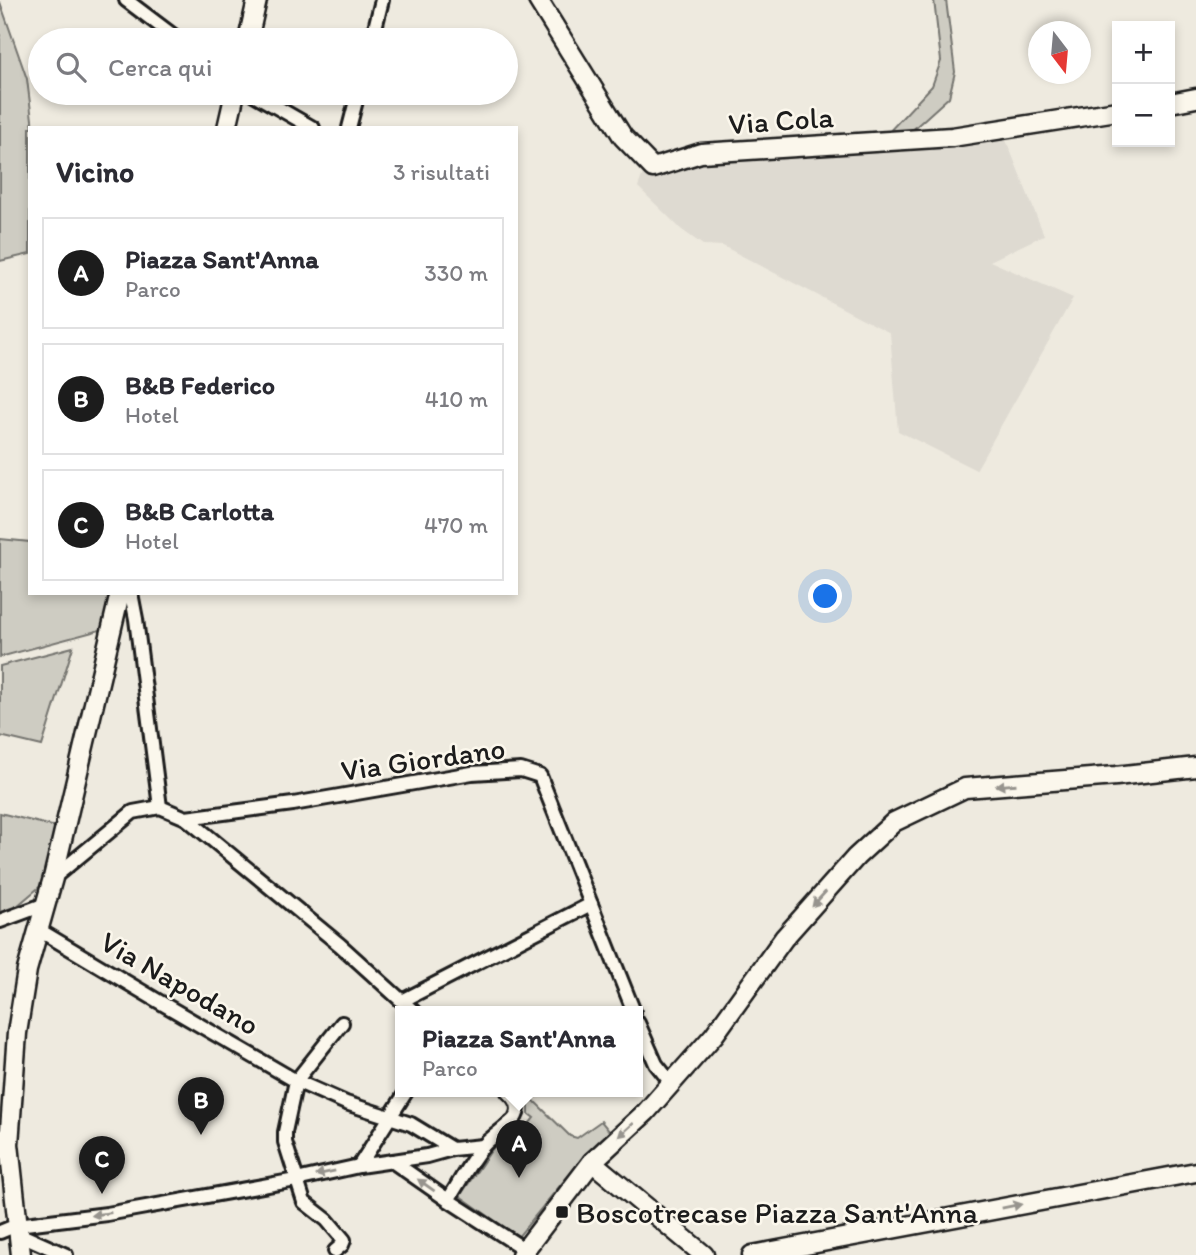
<!DOCTYPE html>
<html lang="it">
<meta charset="utf-8">
<style>
:root{--surface:#fff;--page:#f2f2f3;--text:#2b2b33;--muted:#7c7c81;--line:#e1e1e2;--accent:#1c1c1c}
body{margin:0;font-family:Itim,sans-serif;background:var(--page);color:var(--text)}
.controls{position:absolute;right:21px;top:21px;display:grid;overflow:hidden;border-radius:0px;box-shadow:0 4px 10px #0003}
.controls button{width:63px;height:63px;display:grid;place-items:center;padding:0;border:0;border-bottom:2px solid var(--line);background:var(--surface);color:var(--text);font:35px sans-serif}
.compass{position:absolute;left:1028px;top:21px;width:63px;height:63px;border-radius:50%;background:var(--surface);box-shadow:0 4px 10px #0003;rotate:164deg}
.you{position:absolute;left:826px;top:597px;width:24px;height:24px;margin:-18px;border:5px solid #fff;border-radius:50%;background:#1a73e8;box-shadow:0 0 0 10px #1a73e833}
.badge{display:grid;place-items:center;width:46px;height:46px;border-radius:50%;background:var(--accent);color:#fff;font-size:23px;font-weight:700}
.pin{position:absolute;translate:-50% -58px;filter:drop-shadow(0 2px 4px #0008)}
.pin::after{content:'';position:absolute;top:37px;width:24px;height:21px;background:inherit;clip-path:polygon(0 0,100% 0,50% 100%)}
.popup{position:absolute;left:395px;top:1006px;width:248px;height:91px;box-sizing:border-box;display:grid;place-content:center;border-radius:0px;background:var(--surface);filter:drop-shadow(0 2px 5px #0005);font-size:23px;white-space:nowrap;color:var(--muted)}
.popup b{font-size:26px;color:var(--text)}
.popup::after{content:'';position:absolute;left:50%;top:100%;margin-left:-14px;border:14px solid transparent;border-top-color:var(--surface)}
.list{margin:0;padding:0;list-style:none}
h2{display:flex;justify-content:space-between;align-items:center;height:91px;margin:0;padding:0 28px;font-size:30px}
h2 small{font-size:23px;font-weight:400;color:var(--muted)}
.list li{display:grid;grid-template-columns:46px 1fr auto;gap:21px;align-items:center;box-sizing:border-box;height:112px;margin:0 14px 14px;padding:0 14px;border:2px solid var(--line);border-radius:0px}
.list b{display:block;font-size:26px;white-space:nowrap}
.list p{margin:0;font-size:23px;white-space:nowrap;color:var(--muted)}
.list em{font-size:23px;font-style:normal;color:var(--muted)}
.icon{flex:none;width:38px;height:38px;fill:none;stroke:currentColor;stroke-width:2;stroke-linecap:round;stroke-linejoin:round}
.map{position:relative;flex:none;width:1196px;height:1255px;overflow:hidden}
.search{position:absolute;background:var(--surface);box-shadow:0 4px 10px #0003;left:28px;top:28px;width:490px;height:77px;display:flex;align-items:center;gap:18px;box-sizing:border-box;padding:0 24px;border-radius:38px;color:var(--muted);font-size:26px}
.panel{position:absolute;background:var(--surface);box-shadow:0 4px 10px #0003;left:28px;top:126px;width:490px;height:469px;border-radius:0px}
.map>svg:first-child{display:block}
</style>
<div class="map">
<svg width="1196" height="1255" viewBox="0 0 1196 1255">
<rect width="100%" height="100%" fill="#eeeadf"/>
<filter id="ink" filterUnits="userSpaceOnUse"><feTurbulence type="fractalNoise" baseFrequency=".0143" numOctaves="2"/><feDisplacementMap in="SourceGraphic" scale="14" xChannelSelector="R" yChannelSelector="G"/><feConvolveMatrix kernelMatrix="1 2 1 2 8 2 1 2 1" color-interpolation-filters="sRGB"/></filter>
<g filter="url(#ink)">
<path fill="#dedad1" d="M1004,135l40,100 -54,26 83,37 -97,172 -78,-39 -8,-98 -167,-87 -20,-1 -21,-15 -44,-43 5,-14 33,-1 31,-10 122,-13z"/>
<g fill="#ceccc2" stroke="#75746f" stroke-width="2">
<path d="M934,0h12l9,72 -6,25 -41,37 -23,2 47,-50 9,-25z"/>
<path d="M0,2l27,77 6,49h-3v126l-30,7z"/>
<path d="M0,539l30,3v51h83l-9,36 -104,28z"/>
<path d="M73,647l-31,99 -42,-10v-70z"/>
<path d="M0,813l56,14 -13,57 -26,22 -17,6z"/>
<path d="M527,1094l43,42 7,2 24,-17 9,11 -29,28 -63,77 -58,-41 39,-57 22,-5 13,-16 -5,-4v-7l-7,-7z"/>
</g>
<g fill="none" stroke-linecap="round" stroke-linejoin="round">
<defs>
<g id="street">
<path d="M126,0l53,40"/>
<path d="M372,40l10,-40"/>
<path d="M252,93l61,35"/>
<path d="M349,128l9,-35"/>
<path d="M131,593l5,26 24,188"/>
<path d="M186,818l107,-14 179,-31 49,-3 19,6 94,236"/>
<path d="M53,878l80,-66 27,-5 26,11 154,127 74,67"/>
<path d="M0,921l46,-17"/>
<path d="M39,930l119,71 138,80 50,22 65,21 41,25"/>
<path d="M402,1001l189,-97"/>
<path d="M638,1023l18,41 16,20"/>
<path d="M392,1161l56,39 76,49"/>
<path d="M359,1166l47,-74"/>
<path d="M448,1200c12,-18 22,-39 36,-55 7,-8 30,-23 32,-29 5,-9 -1,-18 -8,-24"/>
<path d="M0,1232l17,-7 90,-11 189,-34 63,-14 68,-10 25,-7 31,-3"/>
<path d="M19,1234l47,21"/>
<path d="M335,1251l7,-6 2,-5 -17,-20 -23,-18 -19,-60v-10l11,-51 46,-58"/>
</g>
<g id="secondary">
<path d="M538,0l85,137 30,31 48,-15 251,-16 165,-26"/>
<path d="M248,40l9,-40"/>
<path d="M1170,103l26,-5"/>
<path d="M227,128l8,-35"/>
<path d="M592,1162l112,93"/>
<path d="M21,1255l-12,-111 8,-111 10,-63 26,-92 67,-285"/>
<path d="M521,1255l71,-93 54,-50 68,-77 70,-97 72,-81 38,-35 71,-34 151,-12 80,-9"/>
<path d="M752,1255l444,-83"/>
</g>
</defs>
<use href="#street" stroke="#1c1c1c" stroke-width="18"/>
<use href="#secondary" stroke="#1c1c1c" stroke-width="23"/>
<use href="#street" stroke="#fbf7ec" stroke-width="12"/>
<use href="#secondary" stroke="#fbf7ec" stroke-width="18"/>
</g>
<defs><path id="oneway-solid" d="M-6-.8H1V-3.2L6.5 0L1 3.2V.8H-6Z" transform="scale(1.75)"/></defs>
<g fill="#97948e">
<use href="#oneway-solid" transform="translate(1006 785) rotate(176)"/>
<use href="#oneway-solid" transform="translate(819 899) rotate(132)"/>
<use href="#oneway-solid" transform="translate(626 1130) rotate(138)"/>
<use href="#oneway-solid" transform="translate(325 1173) rotate(168)"/>
<use href="#oneway-solid" transform="translate(426 1185) rotate(-145)"/>
<use href="#oneway-solid" transform="translate(1012 1206) rotate(-11)"/>
<use href="#oneway-solid" transform="translate(101 1214) rotate(172)"/>
</g>
</g>
<rect fill="#1c1c1c" stroke="#fbf7ec" stroke-width="2.5" x="555" y="1205" width="14" height="14" rx="3.5"/>
<g text-anchor="middle" dominant-baseline="central" stroke-width="5" stroke-linejoin="round" paint-order="stroke">
<g font-size="30" fill="#1c1c1c" stroke="#fbf7ec">
<text transform="translate(781 120) rotate(-4)">Via Cola</text>
<text transform="translate(423 759) rotate(-8)">Via Giordano</text>
<text transform="translate(180 983) rotate(30)">Via Napodano</text>
</g>
<g font-size="30" fill="#1c1c1c" stroke="#fbf7ec" text-anchor="start">
<text x="576" y="1212">Boscotrecase Piazza Sant'Anna</text>
</g>
</g>
</svg>
<div class="controls">
<button>+</button>
<button>−</button>
</div>
<svg class="compass" viewBox="-18 -18 36 36"><path d="M0-13l5 13h-10z" fill="#e53935"/><path d="M0 13l5-13h-10z" fill="#7c7c81"/></svg>
<div class="you"></div>
<div class="pin badge" style="left:519px;top:1178px">A</div>
<div class="popup"><b>Piazza Sant'Anna</b>Parco</div>
<div class="pin badge" style="left:201px;top:1135px">B</div>
<div class="pin badge" style="left:102px;top:1194px">C</div>
<div class="search"><svg class="icon" aria-label="search" viewBox="0 0 24 24"><circle cx="10" cy="10" r="6"/><path d="M15 15l6 6"/></svg>Cerca qui</div>
<section class="panel">
<h2>Vicino<small>3 risultati</small></h2>
<ul class="list">
<li><span class="badge">A</span><div><b>Piazza Sant'Anna</b><p>Parco</p></div><em>330 m</em></li>
<li><span class="badge">B</span><div><b>B&amp;B Federico</b><p>Hotel</p></div><em>410 m</em></li>
<li><span class="badge">C</span><div><b>B&amp;B Carlotta</b><p>Hotel</p></div><em>470 m</em></li>
</ul>
</section>
</div>
